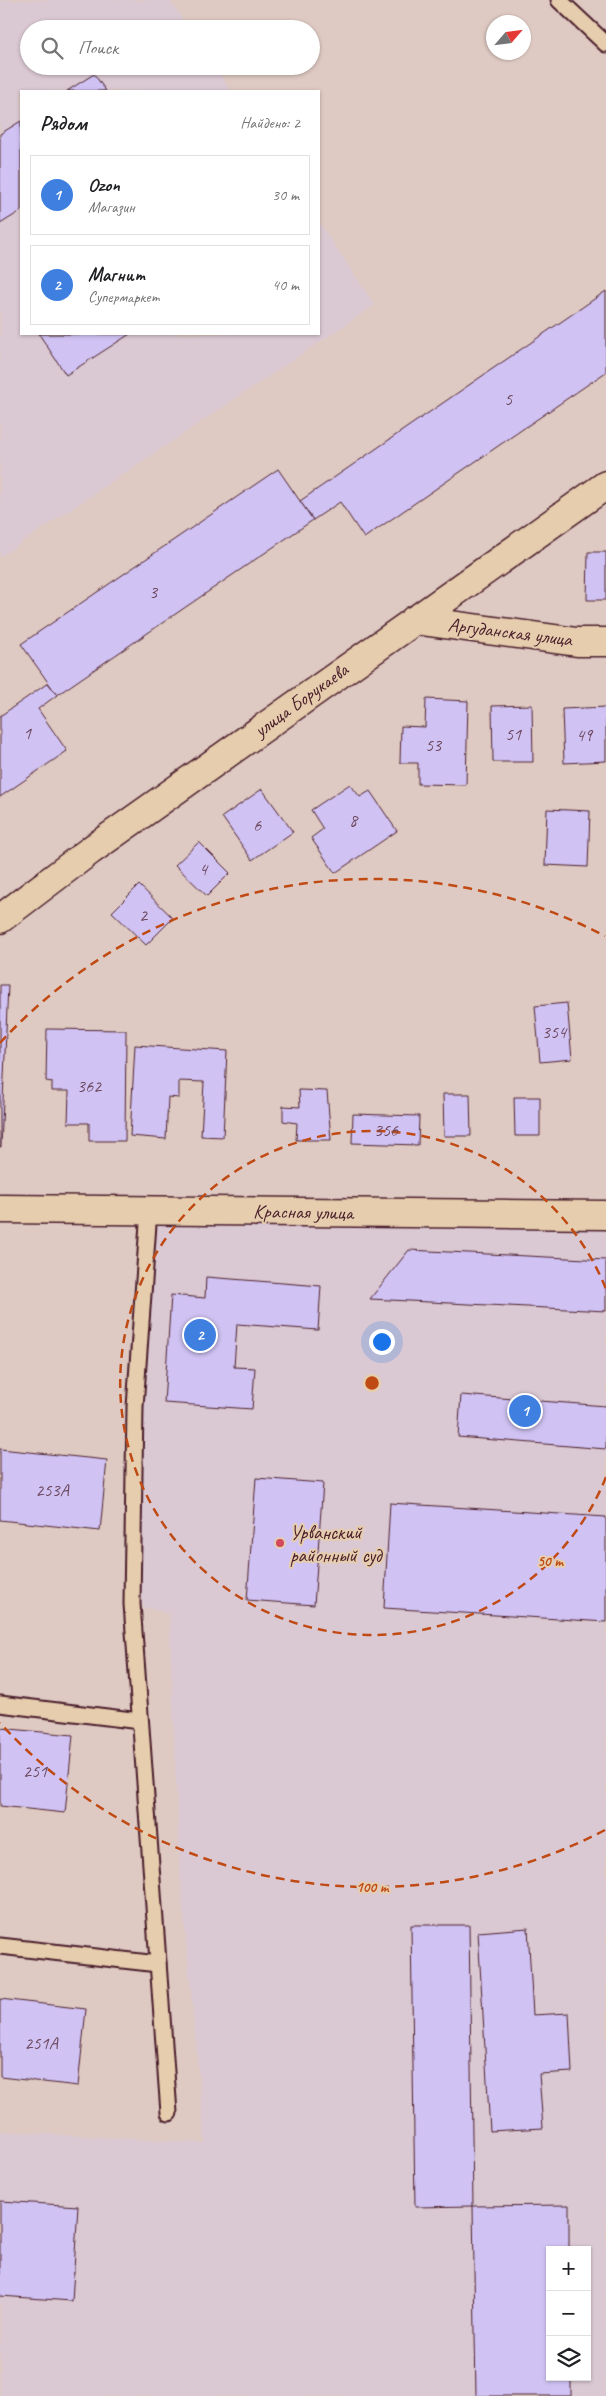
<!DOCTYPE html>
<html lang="ru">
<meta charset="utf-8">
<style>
:root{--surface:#fff;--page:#f2f2f2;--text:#202124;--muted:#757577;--line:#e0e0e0;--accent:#ea580c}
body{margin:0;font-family:Caveat,sans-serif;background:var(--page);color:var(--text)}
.controls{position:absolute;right:15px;bottom:15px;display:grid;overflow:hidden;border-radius:0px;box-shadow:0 1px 4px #0004}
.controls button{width:45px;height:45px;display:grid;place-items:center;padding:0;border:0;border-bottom:1px solid var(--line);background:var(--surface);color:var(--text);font:25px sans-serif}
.compass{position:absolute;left:486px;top:15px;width:45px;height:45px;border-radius:50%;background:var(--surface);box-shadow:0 1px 4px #0004;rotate:62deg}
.you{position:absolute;left:381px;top:1341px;width:18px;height:18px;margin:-12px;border:4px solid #fff;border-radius:50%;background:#1a73e8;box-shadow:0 0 0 8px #1a73e833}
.badge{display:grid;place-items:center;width:32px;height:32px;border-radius:50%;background:var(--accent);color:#fff;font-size:16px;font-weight:700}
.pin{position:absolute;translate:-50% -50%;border:2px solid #fff;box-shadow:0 1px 5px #0006}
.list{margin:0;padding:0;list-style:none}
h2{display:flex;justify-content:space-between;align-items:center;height:65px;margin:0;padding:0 20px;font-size:21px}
h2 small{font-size:16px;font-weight:400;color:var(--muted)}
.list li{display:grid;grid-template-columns:32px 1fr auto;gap:15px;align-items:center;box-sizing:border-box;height:80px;margin:0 10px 10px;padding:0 10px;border:1px solid var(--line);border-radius:0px}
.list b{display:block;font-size:19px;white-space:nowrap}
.list p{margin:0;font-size:16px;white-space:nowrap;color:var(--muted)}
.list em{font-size:16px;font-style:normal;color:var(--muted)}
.icon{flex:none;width:28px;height:28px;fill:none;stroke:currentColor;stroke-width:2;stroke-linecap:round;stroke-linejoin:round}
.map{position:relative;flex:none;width:606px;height:2396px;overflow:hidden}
.search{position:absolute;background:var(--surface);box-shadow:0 1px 4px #0004;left:20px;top:20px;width:300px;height:55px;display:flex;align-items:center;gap:12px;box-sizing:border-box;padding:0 18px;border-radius:28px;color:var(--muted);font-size:19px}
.panel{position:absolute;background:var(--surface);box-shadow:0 1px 4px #0004;left:20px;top:90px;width:300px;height:245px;border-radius:0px}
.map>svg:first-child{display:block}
</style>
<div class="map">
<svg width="606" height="2396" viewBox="0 0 606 2396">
<rect width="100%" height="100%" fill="#dfcac3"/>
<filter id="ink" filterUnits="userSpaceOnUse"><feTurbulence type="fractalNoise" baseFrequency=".02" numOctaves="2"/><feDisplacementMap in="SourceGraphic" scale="10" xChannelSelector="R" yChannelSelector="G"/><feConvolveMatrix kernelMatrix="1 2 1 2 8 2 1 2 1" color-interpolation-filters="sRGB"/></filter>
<g filter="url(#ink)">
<g fill="#dac8d2" fill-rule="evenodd">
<path d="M0,0h170l19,29h-160v37h185l17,25h-210v243h298v-112l56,83 -375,252z"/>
<path d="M149,1210l457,5v1181h-606v-265l205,12 -25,-267 -11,-262 -37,-10zM550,2250h37v127h-37z"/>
</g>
<g fill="#d0c3f4" stroke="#4a1f2b">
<path d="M94,74l12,17h-39z"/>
<path d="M21,121v90l-21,13v-90z"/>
<path d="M606,291v81l-242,166 -24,-36 -27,18 -13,-19z"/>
<path d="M39,334h91l-64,41z"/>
<path d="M278,469l35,51 -256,175 -36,-51z"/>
<path d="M588,552h18v48h-19z"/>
<path d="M48,683l9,12 -19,14 29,42 -67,46v-81z"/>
<path d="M426,699l42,2 -2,84 -48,-1v-21h-18l1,-37 24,1z"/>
<path d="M532,705l1,57h-40l-1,-56z"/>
<path d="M606,707v54l-42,2 -2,-54z"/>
<path d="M350,784l10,13 10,-6 27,40 -62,42 -24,-35 12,-9 -12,-19z"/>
<path d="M262,789l31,43 -41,28 -30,-43z"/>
<path d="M547,809l43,2 -2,56 -43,-2z"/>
<path d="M199,842l31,31 -23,23 -32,-31z"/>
<path d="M139,885l34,33 -27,27 -34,-33z"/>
<path d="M0,985h8l-7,162h-1z"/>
<path d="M567,1003l5,56 -32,3 -5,-56z"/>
<path d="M47,1029l79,1 -1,111h-36v-18h-21l1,-32h-17v-9l-6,-1z"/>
<path d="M135,1045l92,6 -4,86 -22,-1 3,-54 -25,-1v17l-11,-1 -2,42 -36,-3z"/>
<path d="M299,1090l28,1 4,49h-35l1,-17 -14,-2v-15l17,1z"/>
<path d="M443,1094h27l1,42h-27z"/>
<path d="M514,1097h26v39h-25z"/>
<path d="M353,1114l66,2 -1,29 -66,-2z"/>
<path d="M409,1250l197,10v51l-236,-12z"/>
<path d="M206,1277l115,9 -3,44 -81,-6 -3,43 21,1 -3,41 -88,-6 7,-108 34,3z"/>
<path d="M461,1395l145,11v43l-148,-12z"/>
<path d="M0,1449l107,11 -7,71 -100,-11z"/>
<path d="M256,1478l67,5 -9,122 -67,-5z"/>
<path d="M390,1503l216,14v105l-222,-14z"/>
<path d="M0,1728l73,7 -8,78 -65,-7z"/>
<path d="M411,1925h58l4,281 -58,1z"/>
<path d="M528,1928l5,87 36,-2 3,59 -33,2 4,54 -53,3 -12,-199z"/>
<path d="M0,1999l86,10 -8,77 -78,-9z"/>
<path d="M0,2201l78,5 -6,95 -72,-5z"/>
<path d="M569,2205v45h-19v127h21v19h-95l-3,-190z"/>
</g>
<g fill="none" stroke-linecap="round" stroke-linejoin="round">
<defs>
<g id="lane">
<path d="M559,0l47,44"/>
<path d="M149,1210l-14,197 -3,197 37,509"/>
<path d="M0,1704l140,17"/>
<path d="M0,1946l158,18"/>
</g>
<path id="street" d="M414,620l163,22h29"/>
<g id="secondary">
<path d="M0,919l91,-69 515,-365"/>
<path d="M0,1209l606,6"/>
</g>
</defs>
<use href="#lane" stroke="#4a1f2b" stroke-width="19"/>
<use href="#street" stroke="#4a1f2b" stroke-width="31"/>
<use href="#secondary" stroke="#4a1f2b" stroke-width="31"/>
<use href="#lane" stroke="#e6cdae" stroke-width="15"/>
<use href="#street" stroke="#e6cdae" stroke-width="28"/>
<use href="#secondary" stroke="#e6cdae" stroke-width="28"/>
</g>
</g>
<g fill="none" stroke="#c04a14" stroke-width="2.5" stroke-dasharray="9 6">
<path d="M606 1477A252 252 0 1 1 606 1289"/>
<path d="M605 1830A504 504 0 0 1 0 1723M0 1043A504 504 0 0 1 605 936"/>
</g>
<circle fill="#d1495b" stroke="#e6cdae" stroke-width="2" cx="280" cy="1543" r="5"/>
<g text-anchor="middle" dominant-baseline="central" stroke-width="4" stroke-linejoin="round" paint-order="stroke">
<g font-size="18" fill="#6c485d">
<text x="508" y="399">5</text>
<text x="153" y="592">3</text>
<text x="27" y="733">1</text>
<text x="513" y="734">51</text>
<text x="584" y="735">49</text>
<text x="433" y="745">53</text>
<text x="353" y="820">8</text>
<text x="257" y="825">6</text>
<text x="203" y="869">4</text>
<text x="143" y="915">2</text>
<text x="554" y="1032">354</text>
<text x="89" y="1086">362</text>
<text x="386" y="1130">356</text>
<text x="52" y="1490">253А</text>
<text x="35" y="1771">251</text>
<text x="41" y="2043">251А</text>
</g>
<g font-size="20" fill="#4a1f2b" stroke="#e6cdae">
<text transform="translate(510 632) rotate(7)">Аргуданская улица</text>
<text transform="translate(301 700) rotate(-36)">улица Борукаева</text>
<text transform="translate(303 1212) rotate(1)">Красная улица</text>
</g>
<g font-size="20" fill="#4a1f2b" stroke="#e6cdae" text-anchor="start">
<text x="290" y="1532">Урванский<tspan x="290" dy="23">районный суд</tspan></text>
</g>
</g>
<circle cx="372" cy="1383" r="8" fill="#c04a14" stroke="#e6cdae" stroke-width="2.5"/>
<g font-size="15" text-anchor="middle" font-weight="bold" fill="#c04a14" stroke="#e6cdae" stroke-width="4" stroke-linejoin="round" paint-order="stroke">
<text x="550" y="1566">50 m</text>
<text x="372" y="1892">100 m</text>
</g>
</svg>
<div class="controls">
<button>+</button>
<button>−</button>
<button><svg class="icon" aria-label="layers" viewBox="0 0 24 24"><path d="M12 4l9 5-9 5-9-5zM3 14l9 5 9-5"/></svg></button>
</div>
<svg class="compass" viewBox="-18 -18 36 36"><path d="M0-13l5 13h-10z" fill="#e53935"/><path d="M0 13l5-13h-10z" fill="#757577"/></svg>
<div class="you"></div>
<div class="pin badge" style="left:525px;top:1411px;background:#3f7fe0">1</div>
<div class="pin badge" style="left:200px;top:1335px;background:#3f7fe0">2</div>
<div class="search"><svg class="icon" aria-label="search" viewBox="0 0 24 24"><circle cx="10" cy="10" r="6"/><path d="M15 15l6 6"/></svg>Поиск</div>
<section class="panel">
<h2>Рядом<small>Найдено: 2</small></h2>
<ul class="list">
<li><span class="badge" style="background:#3f7fe0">1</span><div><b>Ozon</b><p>Магазин</p></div><em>30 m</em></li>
<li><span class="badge" style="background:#3f7fe0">2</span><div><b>Магнит</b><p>Супермаркет</p></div><em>40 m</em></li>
</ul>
</section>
</div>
